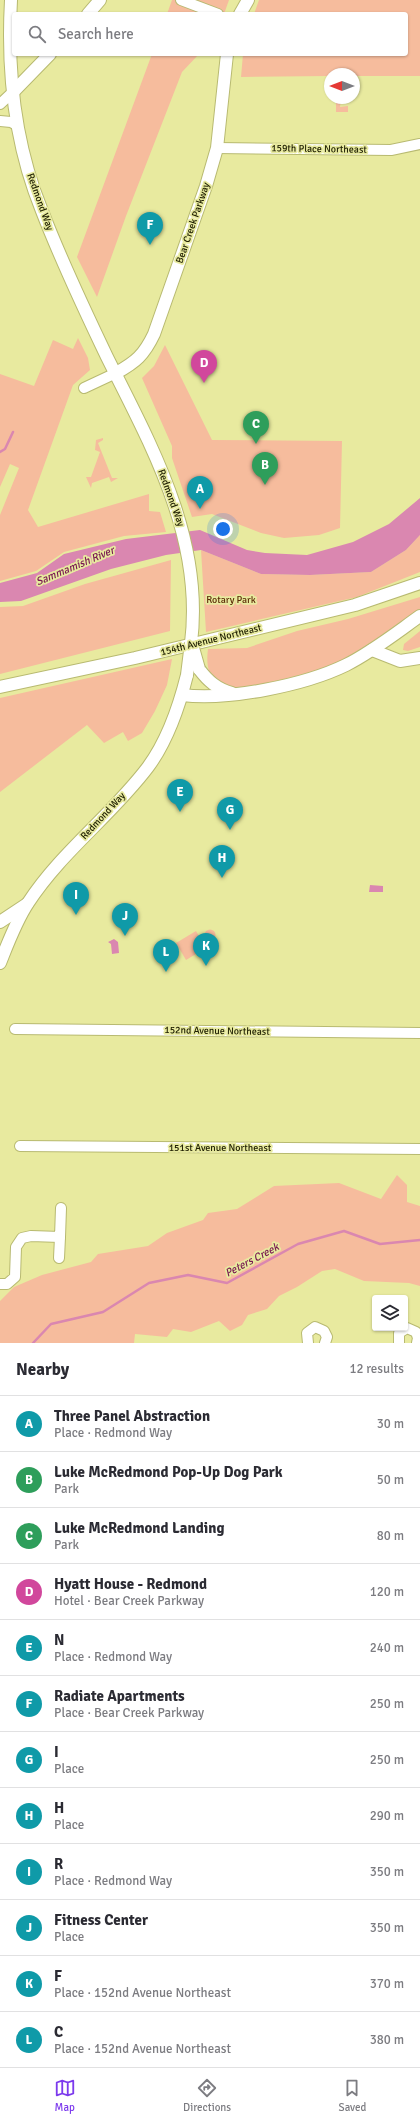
<!DOCTYPE html>
<meta charset="utf-8">
<style>
:root{--surface:#fff;--page:#f2f2f3;--text:#2b2b33;--muted:#7c7c81;--line:#e1e1e2;--accent:#7c3aed}
body{margin:0;font-family:Signika,sans-serif;background:var(--page);color:var(--text)}
.controls{position:absolute;right:12px;bottom:12px;display:grid;overflow:hidden;border-radius:4px;box-shadow:0 1px 3px #0004}
.controls button{width:36px;height:36px;display:grid;place-items:center;padding:0;border:0;border-bottom:1px solid var(--line);background:var(--surface);color:var(--text);font:20px sans-serif}
.compass{position:absolute;left:324px;top:68px;width:36px;height:36px;border-radius:50%;background:var(--surface);box-shadow:0 1px 3px #0004;rotate:270deg}
.you{position:absolute;left:223px;top:529px;width:14px;height:14px;margin:-10px;border:3px solid #fff;border-radius:50%;background:#1a73e8;box-shadow:0 0 0 6px #1a73e833}
.badge{display:grid;place-items:center;width:26px;height:26px;border-radius:50%;background:var(--accent);color:#fff;font-size:13px;font-weight:700}
.pin{position:absolute;translate:-50% -33px;filter:drop-shadow(0 1px 2px #0008)}
.pin::after{content:'';position:absolute;top:21px;width:14px;height:12px;background:inherit;clip-path:polygon(0 0,100% 0,50% 100%)}
.list{margin:0;padding:0;list-style:none}
h2{display:flex;justify-content:space-between;align-items:center;height:52px;margin:0;padding:0 16px;font-size:17px}
h2 small{font-size:13px;font-weight:400;color:var(--muted)}
.list li{display:grid;grid-template-columns:26px 1fr auto;gap:12px;align-items:center;box-sizing:border-box;height:56px;padding:0 16px;border-top:1px solid var(--line)}
.list b{display:block;font-size:15px;white-space:nowrap}
.list p{margin:0;font-size:13px;white-space:nowrap;color:var(--muted)}
.list em{font-size:13px;font-style:normal;color:var(--muted)}
.icon{flex:none;width:22px;height:22px;fill:none;stroke:currentColor;stroke-width:2;stroke-linecap:round;stroke-linejoin:round}
.map{position:relative;flex:none;width:420px;height:1343px;overflow:hidden}
.search{position:absolute;background:var(--surface);box-shadow:0 1px 3px #0004;left:12px;right:12px;top:12px;height:44px;display:flex;align-items:center;gap:10px;box-sizing:border-box;padding:0 14px;border-radius:4px;color:var(--muted);font-size:15px}
.sheet{height:724px;background:var(--surface)}
nav{display:flex;justify-content:space-around;align-items:center;box-sizing:border-box;height:56px;border-top:1px solid var(--line);background:var(--surface);font-size:11px;color:var(--muted)}
nav a{display:grid;justify-items:center;gap:2px}
nav .on{color:var(--accent)}
.map>svg:first-child{display:block}
</style>
<div class="map">
<svg width="420" height="1343" viewBox="0 0 420 1343">
<rect width="100%" height="100%" fill="#e8ea9f"/>
<g fill="#f6bc9d">
<path d="M172,0h57l-5,14h-57z"/>
<path d="M259,0h161v76h-66v-2h-24v2l-89,1 2,-23h163v-40h-152z"/>
<path d="M152,54h47l-17,18 -56,144 -29,81 -20,-40z"/>
<path d="M336,99h5l-1,8 8,-1v6h-12z"/>
<path d="M78,338l10,20 2,12 -17,15 -45,125 10,17 111,-33v17l11,1 6,20 -42,4 -60,16 -28,19 -36,10v-66l19,-47 -9,-4 -10,23v-113l34,12 19,-46 20,9z"/>
<path d="M165,345l47,95 130,1 -2,87 -21,7 -35,3 -23,-5 -49,-19 -20,3 -20,-59v-12l-30,-68 12,-12z"/>
<path d="M103,438v2l-5,3 14,35h6l-7,4 -2,-5 -17,6 -1,5 -5,-11h5l9,-25 -5,-2 1,-10z"/>
<path d="M420,535v37l-63,25 -151,35 -5,-82 60,24 49,1 61,-3 35,-22z"/>
<path d="M171,560l-1,71 -170,43v-67l23,-1 62,-22z"/>
<path d="M420,597v12c-25,16 -49,36 -76,50 -19,10 -43,16 -64,21 -31,8 -79,21 -72,-31l39,-1 50,-17 51,-12z"/>
<path d="M420,631v16l-12,4 -5,-1 1,-6z"/>
<path d="M172,659l-5,26 -12,26 -13,22 -14,8 -5,-9 -19,11 -17,-18 -87,67v-94z"/>
<circle cx="210" cy="935" r="5.5"/>
<path d="M196,931l10,17 -20,12 -10,-17z"/>
<path d="M397,1175l10,10v17l13,4v80l-11,-3 -45,-2 -29,-12 -13,2 -25,16 -18,9 -12,13 -19,6 -6,10 -12,6 -11,-10 -28,11 -18,-3 -6,8 -32,-3 -1,9h-134v-42l14,-14 28,-12 49,-13 7,-8 50,-8 19,-13 36,-13 5,-7 29,-4 37,-23 65,-3 42,16z"/>
</g>
<g fill="#da87b0">
<path d="M420,498v37l-14,15 -35,22 -61,3 -49,-1 -60,-24 -35,5 -55,14 -90,32 -21,1v-19l37,-10 27,-19 62,-15 74,-9 47,20 18,3 42,2 46,-13 36,-18z"/>
<path d="M370,885l13,1v6h-14z"/>
<path d="M114,939l4,3 1,11 -7,1 -1,-10 -3,-2z"/>
</g>
<g fill="none" stroke-linecap="round" stroke-linejoin="round">
<g stroke="#da87b0" stroke-width="2.5">
<path d="M0,452l5,-3 8,-17"/>
<path d="M33,1343l18,-19 52,-12 46,-29 39,-8 39,8 71,-39 46,-13 36,13 40,-4"/>
</g>
<defs>
<g id="minor">
<path d="M181,0l37,14"/>
<path d="M0,104l14,-13"/>
<path d="M0,121l11,1 7,4"/>
<path d="M217,148l174,2 29,-6"/>
<path d="M84,388l32,-15"/>
<path d="M15,1029l405,4"/>
<path d="M20,1146l400,3"/>
<path d="M59,1258l1,-21"/>
<path d="M0,1284h7l8,-7 1,-30 6,-9 9,-2 29,1 1,-29"/>
<path d="M308,1343l-1,-10 8,-6 9,4 3,6 -2,6"/>
<path d="M399,1343v-10l8,-5 9,4 2,6 -1,5"/>
</g>
<g id="major">
<path d="M11,0c-4,71 4,145 31,211 19,49 42,98 65,146 45,90 97,182 84,286"/>
<path d="M88,14l12,-14"/>
<path d="M240,14l8,-14"/>
<path d="M14,91l36,-37"/>
<path d="M116,373c20,-11 28,-18 38,-39l52,-148 11,-38 10,-94"/>
<path d="M372,650l28,11 20,-3"/>
<path d="M199,669c9,12 18,20 33,24"/>
<path d="M0,687l135,-29 220,-53 65,-22"/>
<path d="M182,695c45,6 123,-10 164,-30 26,-13 50,-32 74,-49"/>
<path d="M0,922l27,-18"/>
<path d="M0,963c8,-20 16,-42 28,-60 33,-51 84,-88 120,-136 20,-27 31,-60 39,-92"/>
</g>
</defs>
<use href="#minor" stroke="#b8ba71" stroke-width="12"/>
<use href="#major" stroke="#b8ba71" stroke-width="14"/>
<use href="#minor" stroke="#fff" stroke-width="10"/>
<use href="#major" stroke="#fff" stroke-width="12"/>
<defs>
<g id="major-bridge">
<path d="M193,648l6,21"/>
<path d="M187,675l4,-32"/>
</g>
</defs>
<use href="#major-bridge" stroke="#b8ba71" stroke-width="14" stroke-linecap="butt"/>
<use href="#major-bridge" stroke="#fff" stroke-width="12"/>
</g>
<g text-anchor="middle" dominant-baseline="central" stroke-width="3.5" stroke-linejoin="round" paint-order="stroke">
<g font-size="10" fill="#212103" stroke="#e8ea9f">
<text transform="translate(319 149) rotate(1)">159th Place Northeast</text>
<text transform="translate(40 202) rotate(70)">Redmond Way</text>
<text transform="translate(193 223) rotate(-71)">Bear Creek Parkway</text>
<text transform="translate(171 498) rotate(70)">Redmond Way</text>
<text transform="translate(211 640) rotate(-14)">154th Avenue Northeast</text>
<text transform="translate(103 816) rotate(-47)">Redmond Way</text>
<text transform="translate(217 1031) rotate(1)">152nd Avenue Northeast</text>
<text x="220" y="1148">151st Avenue Northeast</text>
</g>
<g font-size="10" fill="#5c2a07" stroke="#e8ea9f">
<text x="231" y="600">Rotary Park</text>
</g>
<g font-size="11" font-style="italic" fill="#771550" stroke="#e8ea9f">
<text transform="translate(75 566) rotate(-23)">Sammamish River</text>
<text transform="translate(252 1260) rotate(-28)">Peters Creek</text>
</g>
</g>
</svg>
<div class="controls">
<button><svg class="icon" aria-label="layers" viewBox="0 0 24 24"><path d="M12 4l9 5-9 5-9-5zM3 14l9 5 9-5"/></svg></button>
</div>
<svg class="compass" viewBox="-18 -18 36 36"><path d="M0-13l5 13h-10z" fill="#e53935"/><path d="M0 13l5-13h-10z" fill="#7c7c81"/></svg>
<div class="you"></div>
<div class="pin badge" style="left:200px;top:509px;background:#0f9aa8">A</div>
<div class="pin badge" style="left:265px;top:485px;background:#2e9e5b">B</div>
<div class="pin badge" style="left:256px;top:444px;background:#2e9e5b">C</div>
<div class="pin badge" style="left:204px;top:383px;background:#d1479c">D</div>
<div class="pin badge" style="left:180px;top:812px;background:#0f9aa8">E</div>
<div class="pin badge" style="left:150px;top:245px;background:#0f9aa8">F</div>
<div class="pin badge" style="left:230px;top:830px;background:#0f9aa8">G</div>
<div class="pin badge" style="left:222px;top:878px;background:#0f9aa8">H</div>
<div class="pin badge" style="left:76px;top:915px;background:#0f9aa8">I</div>
<div class="pin badge" style="left:125px;top:936px;background:#0f9aa8">J</div>
<div class="pin badge" style="left:206px;top:966px;background:#0f9aa8">K</div>
<div class="pin badge" style="left:166px;top:972px;background:#0f9aa8">L</div>
<div class="search"><svg class="icon" aria-label="search" viewBox="0 0 24 24"><circle cx="10" cy="10" r="6"/><path d="M15 15l6 6"/></svg>Search here</div>
</div>
<section class="sheet">
<h2>Nearby<small>12 results</small></h2>
<ul class="list">
<li><span class="badge" style="background:#0f9aa8">A</span><div><b>Three Panel Abstraction</b><p>Place · Redmond Way</p></div><em>30 m</em></li>
<li><span class="badge" style="background:#2e9e5b">B</span><div><b>Luke McRedmond Pop-Up Dog Park</b><p>Park</p></div><em>50 m</em></li>
<li><span class="badge" style="background:#2e9e5b">C</span><div><b>Luke McRedmond Landing</b><p>Park</p></div><em>80 m</em></li>
<li><span class="badge" style="background:#d1479c">D</span><div><b>Hyatt House - Redmond</b><p>Hotel · Bear Creek Parkway</p></div><em>120 m</em></li>
<li><span class="badge" style="background:#0f9aa8">E</span><div><b>N</b><p>Place · Redmond Way</p></div><em>240 m</em></li>
<li><span class="badge" style="background:#0f9aa8">F</span><div><b>Radiate Apartments</b><p>Place · Bear Creek Parkway</p></div><em>250 m</em></li>
<li><span class="badge" style="background:#0f9aa8">G</span><div><b>I</b><p>Place</p></div><em>250 m</em></li>
<li><span class="badge" style="background:#0f9aa8">H</span><div><b>H</b><p>Place</p></div><em>290 m</em></li>
<li><span class="badge" style="background:#0f9aa8">I</span><div><b>R</b><p>Place · Redmond Way</p></div><em>350 m</em></li>
<li><span class="badge" style="background:#0f9aa8">J</span><div><b>Fitness Center</b><p>Place</p></div><em>350 m</em></li>
<li><span class="badge" style="background:#0f9aa8">K</span><div><b>F</b><p>Place · 152nd Avenue Northeast</p></div><em>370 m</em></li>
<li><span class="badge" style="background:#0f9aa8">L</span><div><b>C</b><p>Place · 152nd Avenue Northeast</p></div><em>380 m</em></li>
</ul>
</section>
<nav>
<a class="on"><svg class="icon" aria-label="map" viewBox="0 0 24 24"><path d="M3 6l6-2 6 2 6-2v14l-6 2-6-2-6 2zM9 4v14M15 6v14"/></svg>Map</a>
<a><svg class="icon" aria-label="directions" viewBox="0 0 24 24"><path d="M12 3l9 9-9 9-9-9zM9 14v-3h6M13 9l2 2-2 2"/></svg>Directions</a>
<a><svg class="icon" aria-label="saved" viewBox="0 0 24 24"><path d="M7 4h10v16l-5-4-5 4z"/></svg>Saved</a>
</nav>
